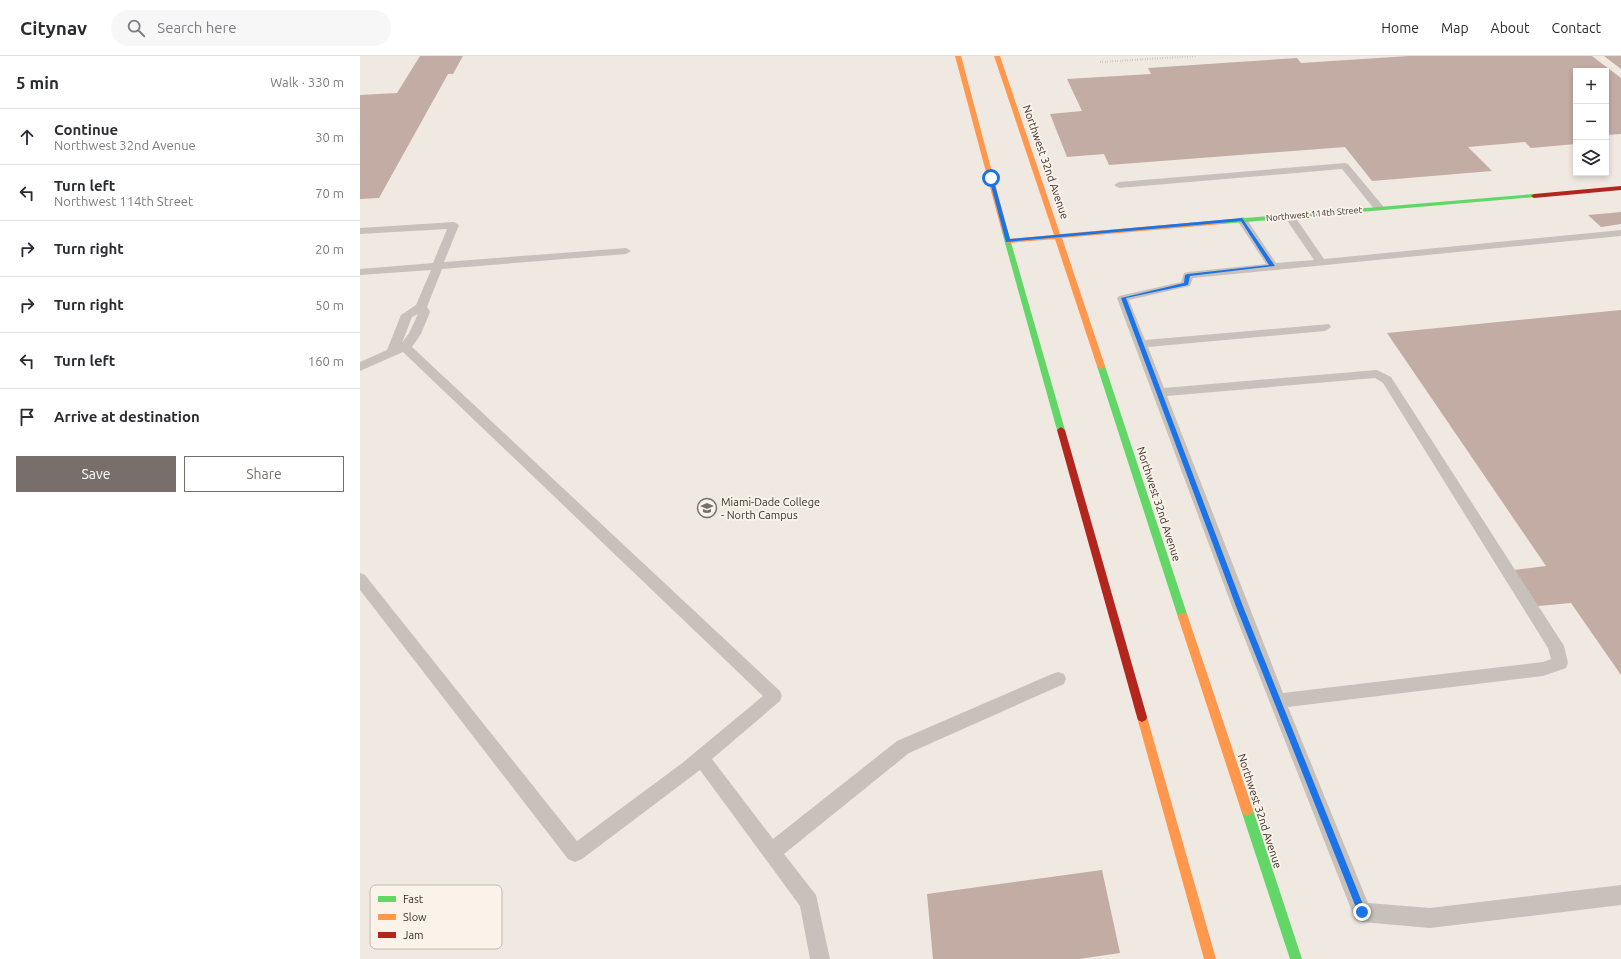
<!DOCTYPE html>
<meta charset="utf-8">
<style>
:root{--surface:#fff;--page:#f7f7f7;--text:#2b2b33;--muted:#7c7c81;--line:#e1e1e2;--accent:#796f6a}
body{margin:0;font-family:Ubuntu,sans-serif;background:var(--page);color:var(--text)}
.controls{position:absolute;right:12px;top:12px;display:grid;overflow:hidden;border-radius:0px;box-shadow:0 2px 6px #0003}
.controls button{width:36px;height:36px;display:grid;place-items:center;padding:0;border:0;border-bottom:1px solid var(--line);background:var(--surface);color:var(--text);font:20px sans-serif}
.stop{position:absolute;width:12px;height:12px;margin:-9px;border:3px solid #1a73e8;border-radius:50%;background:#fff}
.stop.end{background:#1a73e8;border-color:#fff;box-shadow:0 1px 4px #0008}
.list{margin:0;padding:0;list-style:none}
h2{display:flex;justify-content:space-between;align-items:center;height:52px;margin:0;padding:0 16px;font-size:17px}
h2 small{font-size:13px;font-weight:400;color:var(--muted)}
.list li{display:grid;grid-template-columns:26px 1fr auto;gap:12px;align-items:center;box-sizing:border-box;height:56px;padding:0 16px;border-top:1px solid var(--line)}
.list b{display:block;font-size:15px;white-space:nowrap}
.list p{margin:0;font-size:13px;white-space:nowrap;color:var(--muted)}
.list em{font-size:13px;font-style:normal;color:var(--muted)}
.actions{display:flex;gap:8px;padding:12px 16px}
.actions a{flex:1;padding:9px 0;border:1px solid var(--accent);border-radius:0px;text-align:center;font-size:14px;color:var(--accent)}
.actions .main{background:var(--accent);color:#fff}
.icon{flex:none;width:22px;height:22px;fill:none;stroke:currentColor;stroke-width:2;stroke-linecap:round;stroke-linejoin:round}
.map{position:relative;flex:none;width:1261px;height:903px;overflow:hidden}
header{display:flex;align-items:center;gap:24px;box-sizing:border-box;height:56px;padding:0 20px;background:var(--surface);border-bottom:1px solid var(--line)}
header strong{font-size:19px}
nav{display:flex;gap:22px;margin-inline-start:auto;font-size:14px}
.search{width:280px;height:36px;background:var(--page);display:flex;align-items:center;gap:10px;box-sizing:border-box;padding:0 14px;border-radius:22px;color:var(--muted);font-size:15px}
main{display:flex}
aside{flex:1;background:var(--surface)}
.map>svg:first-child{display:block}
</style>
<header>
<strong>Citynav</strong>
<div class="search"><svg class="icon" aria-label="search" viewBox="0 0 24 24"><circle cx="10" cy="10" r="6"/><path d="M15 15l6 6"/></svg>Search here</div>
<nav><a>Home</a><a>Map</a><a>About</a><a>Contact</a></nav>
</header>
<main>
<aside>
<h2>5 min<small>Walk · 330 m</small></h2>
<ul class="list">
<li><svg class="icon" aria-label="ahead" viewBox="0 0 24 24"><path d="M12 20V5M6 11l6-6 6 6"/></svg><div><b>Continue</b><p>Northwest 32nd Avenue</p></div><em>30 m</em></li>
<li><svg class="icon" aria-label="left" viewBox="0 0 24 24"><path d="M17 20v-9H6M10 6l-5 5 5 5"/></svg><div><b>Turn left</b><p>Northwest 114th Street</p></div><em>70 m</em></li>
<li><svg class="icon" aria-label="right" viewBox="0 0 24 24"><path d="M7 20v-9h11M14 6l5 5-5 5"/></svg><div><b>Turn right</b></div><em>20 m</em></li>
<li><svg class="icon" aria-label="right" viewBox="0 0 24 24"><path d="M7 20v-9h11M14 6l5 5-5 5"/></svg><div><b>Turn right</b></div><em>50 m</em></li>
<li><svg class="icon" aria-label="left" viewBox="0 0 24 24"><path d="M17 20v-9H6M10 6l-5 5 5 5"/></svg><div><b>Turn left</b></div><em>160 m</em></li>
<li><svg class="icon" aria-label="arrive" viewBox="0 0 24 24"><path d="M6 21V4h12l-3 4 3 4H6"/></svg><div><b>Arrive at destination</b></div></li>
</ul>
<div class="actions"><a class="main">Save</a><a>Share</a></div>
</aside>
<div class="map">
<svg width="1261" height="903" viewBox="0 0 1261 903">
<rect width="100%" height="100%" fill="#efe9e2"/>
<g fill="#c3aca3">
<path d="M60,0h43l-10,18h-5l-69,124 -19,1v-104l37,-2z"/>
<path d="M1049,0h183l29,22v56l-15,1v-64h-30v73l-45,4 -6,-6 -57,5 24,24 -120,10 -27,-34 -236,18 -5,-11 -37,3 -17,-43 32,-3 -15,-32 84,-5 -3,-6 149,-10 4,5z"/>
<path d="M1244,0h17v13z"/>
<path d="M1261,156v12l-20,3 -13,-12z"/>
<path d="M1261,254v365l-50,-72 -33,3 -24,-36 32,-4 -159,-233z"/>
<path d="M742,814l18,83 -41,6h-146l-6,-65z"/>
</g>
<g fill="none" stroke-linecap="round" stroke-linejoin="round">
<g fill="#c8c1bb" fill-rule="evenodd">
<path d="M985,107l3,1 35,42 1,2 -1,2h-8l-33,-41 -223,19 -5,-3 5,-3z"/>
<path d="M929,157l4,1 31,45 297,-29v6l-428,42 -3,8 -61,14 16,40 184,-16 2,3 -6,4 -177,16 16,41 213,-18 14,7 173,269 4,17 -2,5 -23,8 -255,31 80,196 62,5 191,-23v20l-191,23 -68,-6 -7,-3 -122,-310 -116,-311 2,-2 62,-14 3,-9 4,-1 78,-8 -29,-44 5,-3 4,1 30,45 38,-3 -30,-44zM1015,322l8,5 165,265 3,11 -8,3 -260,31 -116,-297z"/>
<path d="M94,166l5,3 -15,37 182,-14 5,3 -5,3 -184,15 -15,38 3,5 -9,22 -9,13 368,344 2,5 -2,5 -68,58 61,80 124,-98 155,-67 6,-2 6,2 2,5 -2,5 -155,69 -125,101 32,41 14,64h-20l-10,-53 -100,-136 -118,89 -7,3 -7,-3 -208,-269v-17l5,2 212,266 104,-77 82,-68 -360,-344 -43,19v-9l27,-12 14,-35 15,-10 15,-35 -71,5v-6l73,-6 14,-34 -87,5v-6zM58,258l-9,19 -7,10 10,-26z"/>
</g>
<g fill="#63d668" fill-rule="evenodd">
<path d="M1174,138l3,2 -1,1 -314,27 -3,-2 3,-2z"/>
<path d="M645,174l3,2 57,198 -4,3 -4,-3 -55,-198z"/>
<path d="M741,307l4,3 83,251 -1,3 -4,1 -4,-1 -1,-3 -81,-251z"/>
<path d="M887,748l4,2 2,4 49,149h-12l-49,-149 2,-4z"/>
</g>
<g fill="#ff974d" fill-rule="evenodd">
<path d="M595,0h6l47,176 -1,1 -2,1 -3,-2z"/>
<path d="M634,0h6l60,178 162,-14 3,2 -3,2 -160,14 43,128 -1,2 -3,1 -4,-3 -42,-127 -47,4 -3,-2 3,-2 46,-4z"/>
<path d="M823,557l4,1 1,3 65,193 -2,4 -4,2 -4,-2 -2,-4 -63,-193 1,-3z"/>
<path d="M782,656l4,2 1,3 69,242h-12l-67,-242 1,-3z"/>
</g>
<g fill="#b3261e" fill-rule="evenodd">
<path d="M1261,130v4l-87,8 -3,-2 3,-2z"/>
<path d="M701,371l4,3 82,287 -1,3 -4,2 -4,-2 -1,-3 -80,-287z"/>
</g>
<path stroke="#b0a9a5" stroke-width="2" stroke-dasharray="0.5 2" stroke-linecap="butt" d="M740,6l97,-6"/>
</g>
<path fill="#1a73e8" d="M631,121l2,1 17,61 232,-21 33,48 -85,10 -2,9 -62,13 118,311 122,303 -1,3h-6l-122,-306 -116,-311 63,-15 1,-8 3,-1 81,-9 -28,-44 -235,21 -17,-64z"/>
<defs>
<symbol id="university-ring" viewBox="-11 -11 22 22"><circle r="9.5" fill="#fbf3ea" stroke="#796f6a" stroke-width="1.5"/><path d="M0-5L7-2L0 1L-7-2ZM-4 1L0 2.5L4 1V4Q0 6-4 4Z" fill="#796f6a"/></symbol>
</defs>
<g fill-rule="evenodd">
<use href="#university-ring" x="336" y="441" width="22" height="22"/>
</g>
<g text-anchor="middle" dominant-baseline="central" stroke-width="3.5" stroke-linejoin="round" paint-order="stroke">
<g font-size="9" fill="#392d29" stroke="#fbf3ea">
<text transform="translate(954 158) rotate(-5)">Northwest 114th Street</text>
</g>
<g font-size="11" fill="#392d29" stroke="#fbf3ea">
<text transform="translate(686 106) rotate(71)">Northwest 32nd Avenue</text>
<text transform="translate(799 448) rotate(72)">Northwest 32nd Avenue</text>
<text transform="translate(900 755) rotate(72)">Northwest 32nd Avenue</text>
</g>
<g font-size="11" fill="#392d29" stroke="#fbf3ea" text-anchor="start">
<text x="361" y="446">Miami-Dade College<tspan x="361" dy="13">- North Campus</tspan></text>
</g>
</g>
<rect x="10" y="829" width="132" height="64" rx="6" fill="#fbf3ea" stroke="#c1b8b0" stroke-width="1"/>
<rect x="18" y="840" width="18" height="6" fill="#63d668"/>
<rect x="18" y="858" width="18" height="6" fill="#ff974d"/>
<rect x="18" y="876" width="18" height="6" fill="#b3261e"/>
<g font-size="11" fill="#392d29">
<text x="43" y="847">Fast</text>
<text x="43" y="865">Slow</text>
<text x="43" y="883">Jam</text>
</g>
</svg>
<div class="controls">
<button>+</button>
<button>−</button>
<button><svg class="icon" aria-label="layers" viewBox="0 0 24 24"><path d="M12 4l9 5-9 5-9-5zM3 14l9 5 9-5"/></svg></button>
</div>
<div class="stop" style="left:631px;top:122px"></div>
<div class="stop end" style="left:1002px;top:856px"></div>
</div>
</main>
